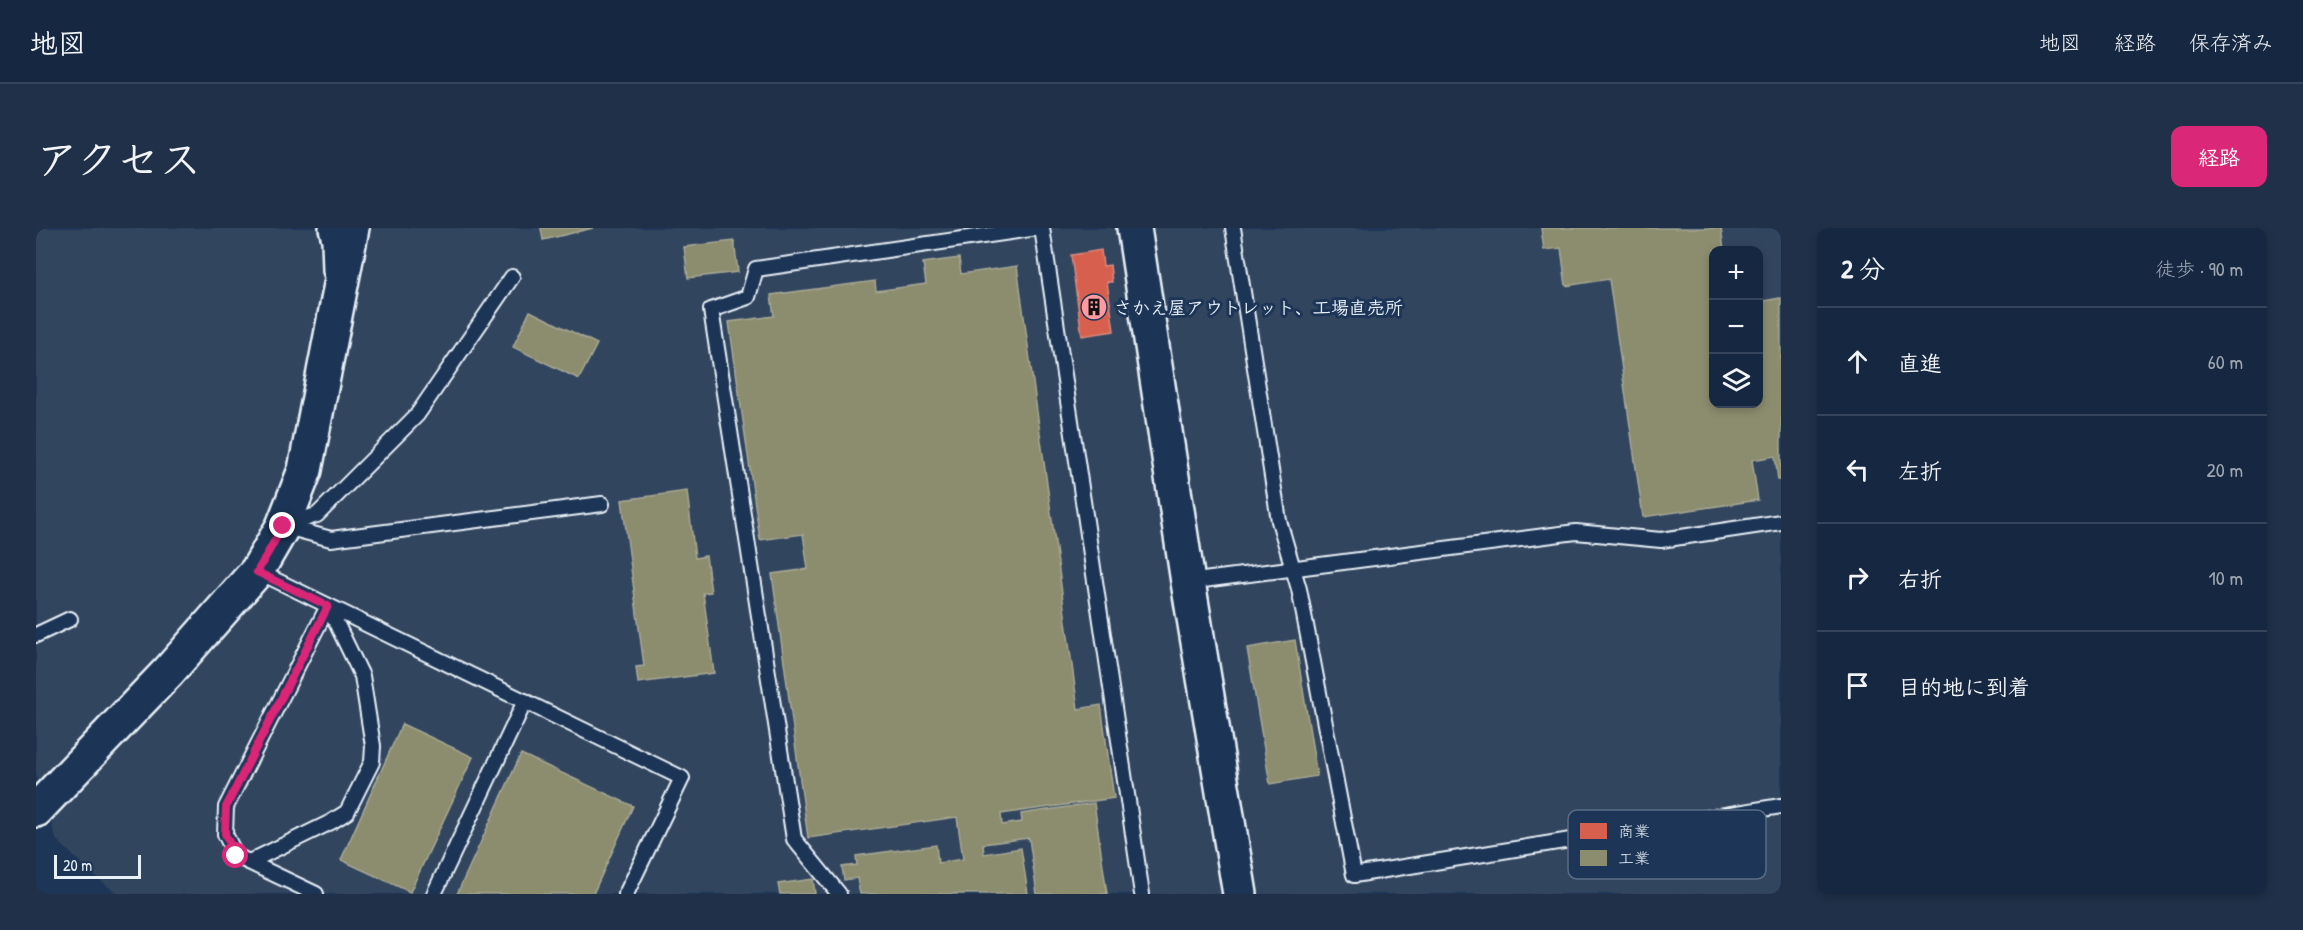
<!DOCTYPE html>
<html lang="ja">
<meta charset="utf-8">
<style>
:root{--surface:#162841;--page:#1f3048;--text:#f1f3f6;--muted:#9ea6b1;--line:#35445a;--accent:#db2777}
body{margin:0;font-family:"Patrick Hand","Klee One",sans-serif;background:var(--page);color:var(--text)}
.controls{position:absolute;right:18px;top:18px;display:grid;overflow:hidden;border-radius:12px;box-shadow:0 3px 9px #0003}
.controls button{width:54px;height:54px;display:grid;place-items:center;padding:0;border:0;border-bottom:2px solid var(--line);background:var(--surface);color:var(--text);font:30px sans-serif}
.scale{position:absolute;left:18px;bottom:15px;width:87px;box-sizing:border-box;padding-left:6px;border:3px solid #e8f1f8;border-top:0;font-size:16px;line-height:21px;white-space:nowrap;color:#e8f1f8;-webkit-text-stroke:4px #1d3557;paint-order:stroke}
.stop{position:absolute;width:18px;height:18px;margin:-14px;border:4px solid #db2777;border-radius:50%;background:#fff}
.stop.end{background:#db2777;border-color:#fff;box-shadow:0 2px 6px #0008}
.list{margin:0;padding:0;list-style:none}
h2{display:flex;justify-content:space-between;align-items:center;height:78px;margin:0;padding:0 24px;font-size:26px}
h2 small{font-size:20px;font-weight:400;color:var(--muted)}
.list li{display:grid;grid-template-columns:39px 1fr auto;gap:18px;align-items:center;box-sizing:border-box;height:108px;padding:0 24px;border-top:2px solid var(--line)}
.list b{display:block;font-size:22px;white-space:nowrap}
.list em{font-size:20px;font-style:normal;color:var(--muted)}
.icon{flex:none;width:33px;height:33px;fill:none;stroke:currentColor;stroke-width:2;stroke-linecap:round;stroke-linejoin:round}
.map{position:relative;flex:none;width:1745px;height:666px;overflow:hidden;border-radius:12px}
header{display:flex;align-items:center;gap:36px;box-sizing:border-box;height:84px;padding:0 30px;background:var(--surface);border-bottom:2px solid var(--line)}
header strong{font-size:28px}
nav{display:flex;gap:33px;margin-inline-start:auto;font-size:21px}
.intro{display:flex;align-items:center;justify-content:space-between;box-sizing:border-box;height:144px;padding:0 36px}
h1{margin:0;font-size:42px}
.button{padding:15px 27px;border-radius:12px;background:var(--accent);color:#fff;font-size:21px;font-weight:700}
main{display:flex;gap:36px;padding:0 36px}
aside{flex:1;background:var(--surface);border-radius:12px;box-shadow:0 3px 9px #0003}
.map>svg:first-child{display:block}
</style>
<header>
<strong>地図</strong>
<nav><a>地図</a><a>経路</a><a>保存済み</a></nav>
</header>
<div class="intro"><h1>アクセス</h1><a class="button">経路</a></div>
<main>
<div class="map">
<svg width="1745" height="666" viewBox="0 0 1745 666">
<rect width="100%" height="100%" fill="#1d3557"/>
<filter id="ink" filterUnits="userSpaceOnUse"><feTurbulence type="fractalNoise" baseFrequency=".0167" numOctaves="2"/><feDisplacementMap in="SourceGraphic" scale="12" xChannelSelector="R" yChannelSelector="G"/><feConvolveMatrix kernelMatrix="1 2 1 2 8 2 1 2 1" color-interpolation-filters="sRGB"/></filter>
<g filter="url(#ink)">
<path fill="#31445e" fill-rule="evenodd" d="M0,0h1745v666h-1663l-26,-20 -36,-35 -20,-66zM1678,22h44v154h-44z"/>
<path fill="#d6604d" stroke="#db8c80" stroke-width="1.5" d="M1065,22l2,16 7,-1 2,17h-5l7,49 -32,5 -11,-81z"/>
<g fill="#8c8c6e" stroke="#a8aa97" stroke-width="1.5">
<path d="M505,0h52l-50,12z"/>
<path d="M1505,0h180l3,22h-10v154h44v-102l23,-4v182h-3l-3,-24 -23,4 6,40 -115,17 -34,-238 -43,7 -5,-38 -17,2z"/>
<path d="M698,13l4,31 -50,6 -4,-31z"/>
<path d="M923,30l2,16 56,-8 61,443 23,-4 13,93 -113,16 1,11 20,-3 -1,-8 73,-11 13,91h-70l-8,-56 -46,6 1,10 37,-6 7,46h-168l-3,-16 -13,2 -2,-13 15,-2 -1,-9 80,-11 2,18 25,-4 -6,-42 -149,21 -36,-264 36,-5 -5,-35 -43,6 -31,-218 45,-6 -3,-21 104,-14 1,10 50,-7 -3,-21z"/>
<path d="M494,83l67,33 -18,35 -66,-32z"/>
<path d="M651,263l8,67 11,-2 5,36 -8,1 11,80 -76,10 -2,-16 8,-1 -22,-166z"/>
<path d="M1259,412l22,136 -47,8 -23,-136z"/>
<path d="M366,496l71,33 -63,135 -69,-32z"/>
<path d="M485,526l112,52 -40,88h-136z"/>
<path d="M777,651l2,15h-35l-2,-10z"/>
</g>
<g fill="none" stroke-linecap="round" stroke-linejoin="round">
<defs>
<g id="lane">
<path d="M1006,0l100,666"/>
<path d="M1197,0l46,293 20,68 55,286 427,-69"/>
<path d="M252,296l29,-9 100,-100 95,-138"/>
<path d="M247,298l48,13 271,-35"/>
<path d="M221,343l425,207 -56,116"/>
<path d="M1152,354l388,-50 85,8 120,-18"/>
<path d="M0,407l34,-16"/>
<path d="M213,634l82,-40 16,-10 25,-50 1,-16 -11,-70 -34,-70"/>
<path d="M280,666l-80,-38 -11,-22 1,-27 102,-201"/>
<path d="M398,666l91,-193"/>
<path d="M803,666l-45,-55 -83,-529 37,-13 8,-28 282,-41"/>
</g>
<path id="street" d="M297,0l3,12 1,30"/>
<g id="secondary">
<path d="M1098,0l54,354 52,312"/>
<path d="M0,582l133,-139 88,-100 26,-45 22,-56 47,-242"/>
</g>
</defs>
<use href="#lane" stroke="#e8f1f8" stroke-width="18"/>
<use href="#street" stroke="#e8f1f8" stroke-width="32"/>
<use href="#secondary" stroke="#e8f1f8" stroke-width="38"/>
<use href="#lane" stroke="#1d3557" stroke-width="14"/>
<use href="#street" stroke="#1d3557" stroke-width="27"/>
<use href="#secondary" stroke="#1d3557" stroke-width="33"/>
</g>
</g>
<g fill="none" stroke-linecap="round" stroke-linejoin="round" filter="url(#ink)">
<path stroke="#db2777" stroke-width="8" d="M200,628l-11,-22 1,-27 102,-201 -71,-34 26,-46"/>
</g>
<defs>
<symbol id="building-disc" viewBox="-11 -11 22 22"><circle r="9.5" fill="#ff9aa2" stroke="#1d3557"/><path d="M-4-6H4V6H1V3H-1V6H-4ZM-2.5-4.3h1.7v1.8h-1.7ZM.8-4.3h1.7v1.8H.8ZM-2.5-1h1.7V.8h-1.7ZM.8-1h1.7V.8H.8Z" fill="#111"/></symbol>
</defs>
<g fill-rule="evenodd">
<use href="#building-disc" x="1043" y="64" width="30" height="30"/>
</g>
<g text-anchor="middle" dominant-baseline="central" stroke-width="6" stroke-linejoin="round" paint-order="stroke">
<g font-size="18" font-weight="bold" fill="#e8f1f8" stroke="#1d3557" text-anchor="start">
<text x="1078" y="79">さかえ屋アウトレット、工場直売所</text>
</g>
</g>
<rect x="1532" y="582" width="198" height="69" rx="9" fill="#1d3557" stroke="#5a6d87" stroke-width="1.5"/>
<rect x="1544" y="595" width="27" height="16" fill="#d6604d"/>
<rect x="1544" y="622" width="27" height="16" fill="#8c8c6e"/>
<g font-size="16" fill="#e8f1f8">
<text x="1582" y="609">商業</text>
<text x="1582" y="636">工業</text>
</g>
</svg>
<div class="controls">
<button>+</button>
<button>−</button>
<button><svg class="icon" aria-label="layers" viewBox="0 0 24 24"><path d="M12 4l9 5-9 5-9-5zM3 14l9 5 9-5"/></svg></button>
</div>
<div class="scale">20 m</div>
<div class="stop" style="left:200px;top:628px"></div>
<div class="stop end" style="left:247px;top:298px"></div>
</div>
<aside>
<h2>2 分<small>徒歩 · 90 m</small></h2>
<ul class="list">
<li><svg class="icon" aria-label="ahead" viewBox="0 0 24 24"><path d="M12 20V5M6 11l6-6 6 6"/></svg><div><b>直進</b></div><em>60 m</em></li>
<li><svg class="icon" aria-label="left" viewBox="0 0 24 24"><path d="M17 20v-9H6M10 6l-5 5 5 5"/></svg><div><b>左折</b></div><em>20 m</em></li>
<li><svg class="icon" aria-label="right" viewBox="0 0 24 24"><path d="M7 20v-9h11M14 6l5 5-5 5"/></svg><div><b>右折</b></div><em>10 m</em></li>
<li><svg class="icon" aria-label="arrive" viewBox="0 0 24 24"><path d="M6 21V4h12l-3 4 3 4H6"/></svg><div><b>目的地に到着</b></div></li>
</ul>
</aside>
</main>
